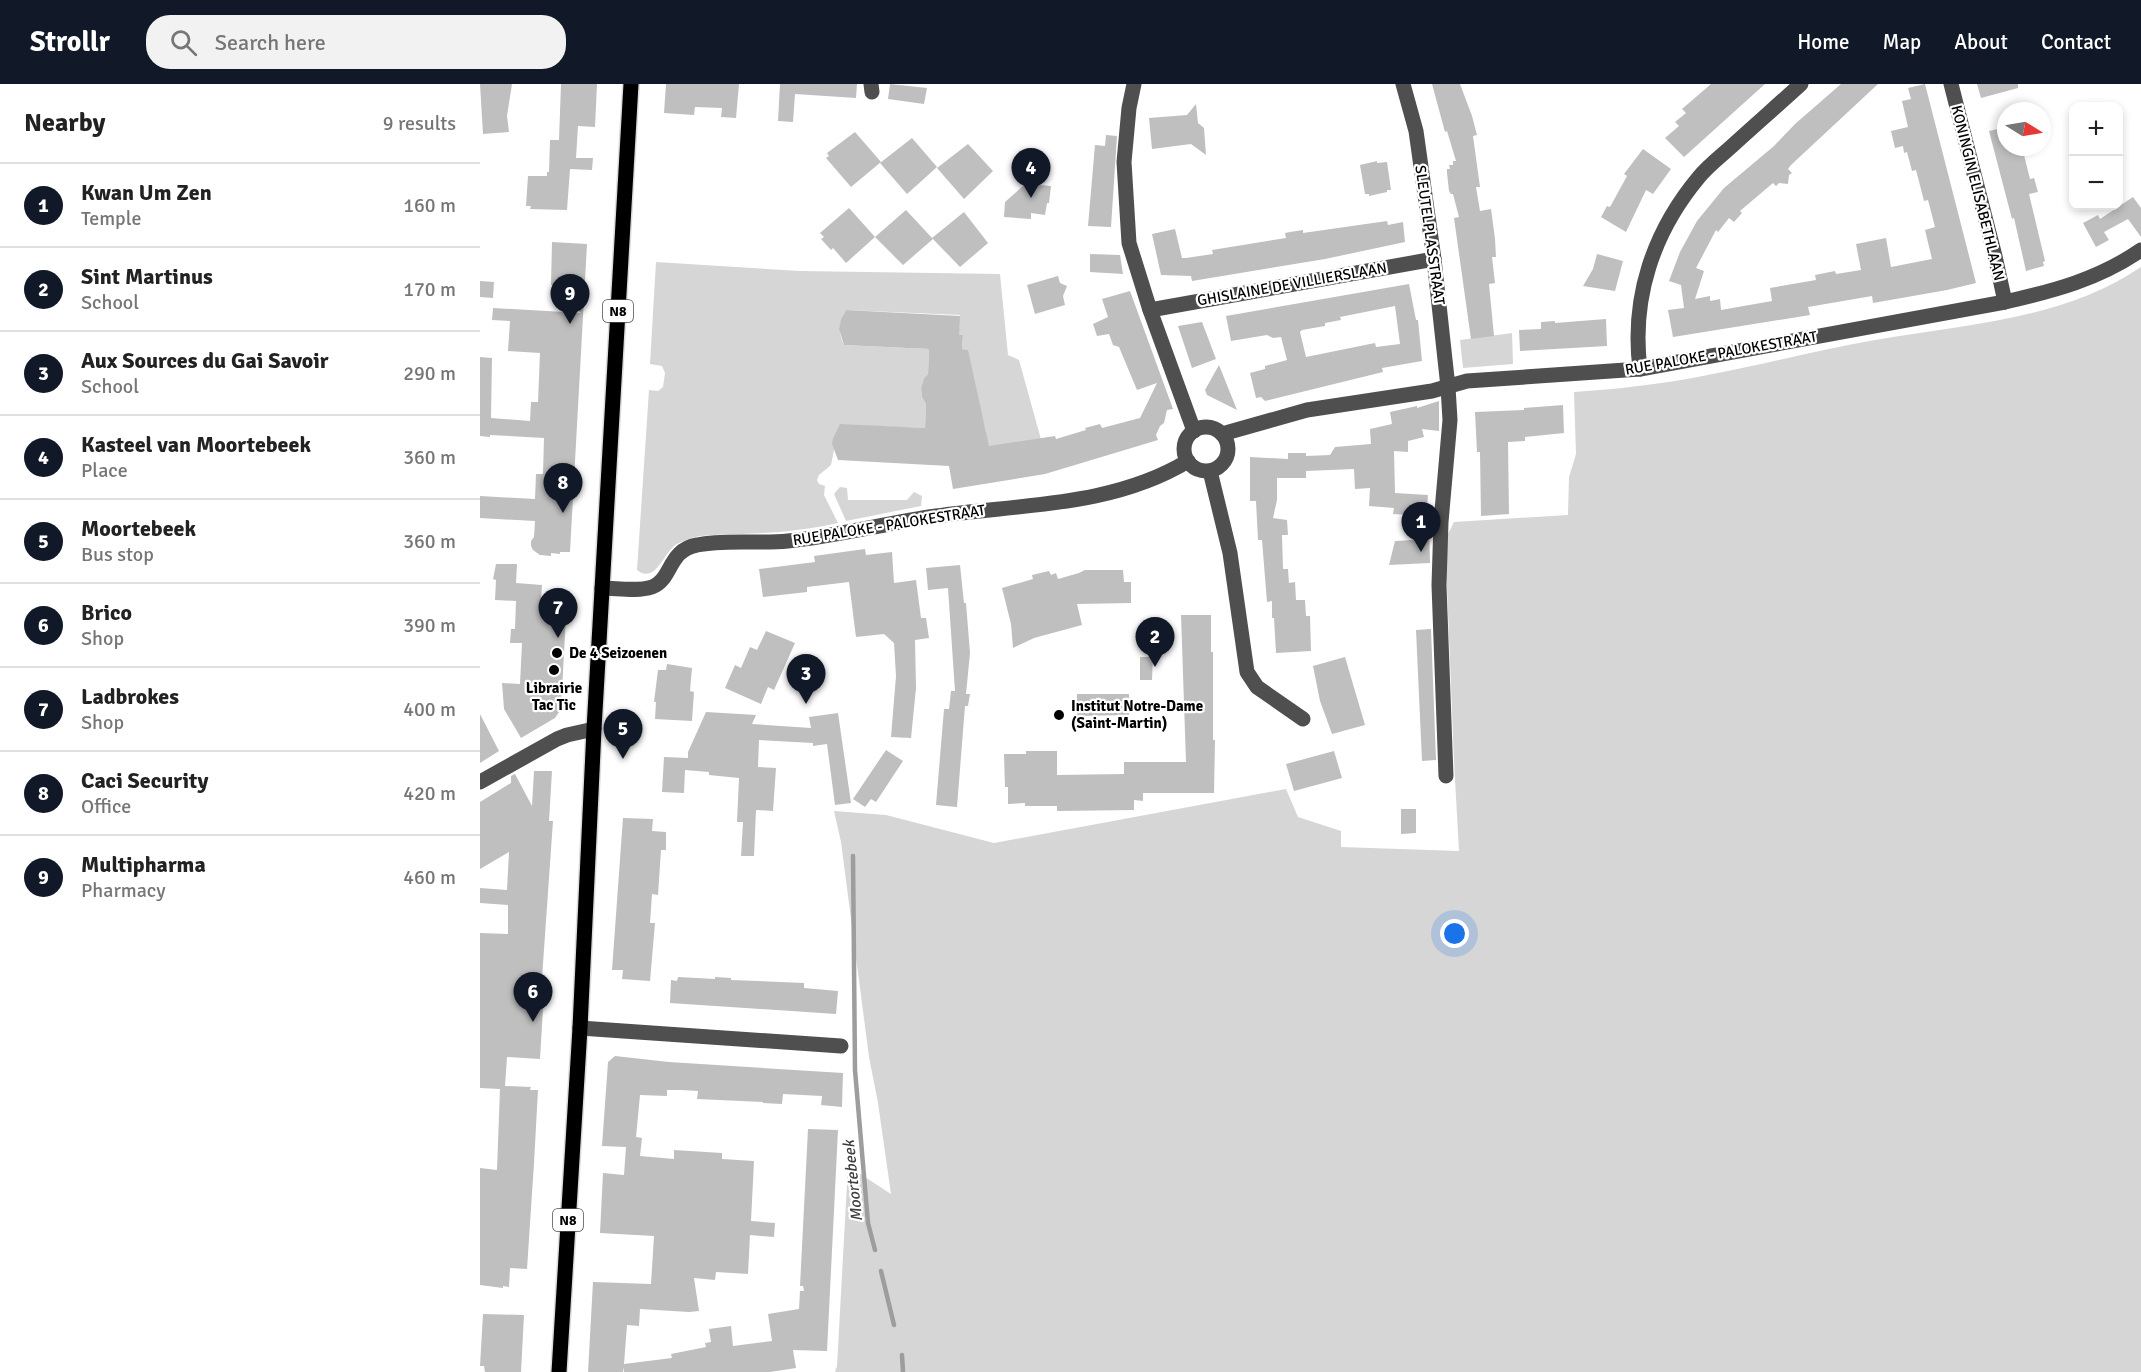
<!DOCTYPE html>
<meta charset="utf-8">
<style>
:root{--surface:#fff;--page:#f2f2f2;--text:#222;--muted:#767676;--line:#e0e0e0;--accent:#111827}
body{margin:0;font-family:Signika,sans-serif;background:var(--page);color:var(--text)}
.controls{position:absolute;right:18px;top:18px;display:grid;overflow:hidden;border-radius:12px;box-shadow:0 3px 9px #0003}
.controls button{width:54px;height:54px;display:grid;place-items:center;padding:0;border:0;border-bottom:2px solid var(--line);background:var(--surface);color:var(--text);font:30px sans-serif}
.compass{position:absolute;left:1517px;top:18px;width:54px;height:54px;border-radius:50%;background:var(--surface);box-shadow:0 3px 9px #0003;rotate:101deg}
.you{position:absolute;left:975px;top:850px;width:21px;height:21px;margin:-15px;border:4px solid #fff;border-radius:50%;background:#1a73e8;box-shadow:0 0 0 9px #1a73e833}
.badge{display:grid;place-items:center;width:39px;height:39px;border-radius:50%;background:var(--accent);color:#fff;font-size:20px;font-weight:700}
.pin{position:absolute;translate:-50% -50px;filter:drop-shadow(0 2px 3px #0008)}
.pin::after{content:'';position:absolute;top:32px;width:21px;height:18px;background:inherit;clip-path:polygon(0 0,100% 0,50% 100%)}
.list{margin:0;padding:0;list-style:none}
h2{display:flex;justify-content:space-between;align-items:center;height:78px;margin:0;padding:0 24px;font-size:26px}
h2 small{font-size:20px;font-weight:400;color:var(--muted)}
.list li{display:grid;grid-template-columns:39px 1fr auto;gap:18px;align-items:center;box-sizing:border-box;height:84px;padding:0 24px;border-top:2px solid var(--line)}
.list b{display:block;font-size:22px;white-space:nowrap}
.list p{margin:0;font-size:20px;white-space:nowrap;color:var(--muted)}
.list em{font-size:20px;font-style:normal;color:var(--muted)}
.icon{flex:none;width:33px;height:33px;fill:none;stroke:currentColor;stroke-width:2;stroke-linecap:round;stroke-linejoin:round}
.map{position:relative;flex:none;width:1661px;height:1288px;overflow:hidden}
header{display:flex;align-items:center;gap:36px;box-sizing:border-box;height:84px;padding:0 30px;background:var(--accent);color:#fff}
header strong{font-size:28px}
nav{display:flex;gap:33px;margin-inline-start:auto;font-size:21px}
.search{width:420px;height:54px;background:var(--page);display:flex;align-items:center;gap:15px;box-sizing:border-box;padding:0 21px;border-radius:24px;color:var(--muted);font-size:22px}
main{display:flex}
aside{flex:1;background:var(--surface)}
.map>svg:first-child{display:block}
</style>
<header>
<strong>Strollr</strong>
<div class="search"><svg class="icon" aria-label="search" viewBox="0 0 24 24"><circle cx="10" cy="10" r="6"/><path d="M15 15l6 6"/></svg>Search here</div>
<nav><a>Home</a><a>Map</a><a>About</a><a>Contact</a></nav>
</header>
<main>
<aside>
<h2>Nearby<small>9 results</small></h2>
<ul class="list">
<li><span class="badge">1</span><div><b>Kwan Um Zen</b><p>Temple</p></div><em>160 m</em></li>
<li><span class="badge">2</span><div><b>Sint Martinus</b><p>School</p></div><em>170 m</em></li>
<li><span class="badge">3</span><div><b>Aux Sources du Gai Savoir</b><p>School</p></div><em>290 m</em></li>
<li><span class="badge">4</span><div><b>Kasteel van Moortebeek</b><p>Place</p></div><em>360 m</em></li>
<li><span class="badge">5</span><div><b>Moortebeek</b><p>Bus stop</p></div><em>360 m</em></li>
<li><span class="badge">6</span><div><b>Brico</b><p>Shop</p></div><em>390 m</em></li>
<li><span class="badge">7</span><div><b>Ladbrokes</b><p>Shop</p></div><em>400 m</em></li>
<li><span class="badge">8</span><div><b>Caci Security</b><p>Office</p></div><em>420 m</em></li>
<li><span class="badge">9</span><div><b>Multipharma</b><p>Pharmacy</p></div><em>460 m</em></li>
</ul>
</aside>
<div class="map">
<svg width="1661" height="1288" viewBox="0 0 1661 1288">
<rect width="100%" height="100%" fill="#fff"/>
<g fill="#d6d6d6">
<path d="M176,178l144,9 200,3 8,81 11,5 23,83 -70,6 14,-17 -19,-75 1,-7 -6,-1 1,-13 -6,-1 3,-20 -114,-5c-8,12 -8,22 -2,35l85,4 -1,25 -4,4 -3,10 1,9 4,7 -1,24 -85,-3 -7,13 1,12 -3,15 -12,10 -2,5 2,4 6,2 -1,9 14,28c-31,7 -64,10 -97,11 -14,1 -31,0 -46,3 -6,2 -16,5 -21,9 -11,10 -20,38 -37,24l12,-180 9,1 5,-4 2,-14 -3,-7 -12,-2z"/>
<path d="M1661,183v1105h-1306l2,-6 11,-200 43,28 -13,-91 -9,-46 -28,-215 -7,-31 52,4 108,28 292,-54 12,28 43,14v16l118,4 -5,-90 -8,-199 2,-28 6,-12 114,-7 1,-38 7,-23 -2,-62c21,-2 43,-3 64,-6 79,-9 158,-32 237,-46 90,-16 188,-20 266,-73z"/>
<path d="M1032,249l1,31 -50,4 -3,-28z"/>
<path d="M360,403l7,1 1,12h59l7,-8 8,4 -1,10 -75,15 -12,-27z"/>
</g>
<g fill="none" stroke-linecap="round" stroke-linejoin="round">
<g stroke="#9d9d9d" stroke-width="4.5">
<path d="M373,772l2,214 13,153 7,27"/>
<path d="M401,1187l13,54"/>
<path d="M422,1271l1,17"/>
</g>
</g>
<g fill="#bfbfbf" fill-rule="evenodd">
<path d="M0,0h32l-5,32 2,16 -26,2z"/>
<path d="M81,0h36l-2,43 -17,-1 -2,32h17l-1,12 -22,-1 -3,41 -37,-1 1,-3h-5l2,-30h19v-4h2l1,-32h9z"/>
<path d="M186,0h73l-3,34 -15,-1 1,-9 -27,-1 -1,8 -30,-2z"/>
<path d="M300,0h77l-1,14 -61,-4 -2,28 -15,-1z"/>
<path d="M410,0l37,4 -3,16 -36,-5z"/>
<path d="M952,0h28l12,32 5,19 -4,1 7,51h-4l4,24 11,-2 4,30 1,18h-4l3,26 -6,1 5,52 -23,3 -17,-121 5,-1 -6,-23h-2l-2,-3 -2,-18v-4h3l-1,-4h4v-4h3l-9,-30 -2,1z"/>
<path d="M1231,0h54l-81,73 -19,-19 14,-12 -4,-4 11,-9 -4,-4z"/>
<path d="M1361,0h37l-87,81 -3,4 4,4 -3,2 -1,9 -9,-1 -3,3 -3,-3 -33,28 2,2 -8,9 -5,-4 -11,14 -2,-2 -20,38 8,3 -9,28 15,-3v5l10,-2 1,11 51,-9 -2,-13 46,-8 -1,-5 20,-4 1,3 25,-4 -5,-26 30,-6 5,29 41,-8 -7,-29 10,-3 -7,-27 -4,1 -8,-31 -4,1 -5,-19 -3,1 -1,-7 -8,2 -4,-17 17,-4 -6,-26 9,-2 -3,-11 17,-4 51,199 -29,7 -74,13 -1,-7 -64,11 2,8 -137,22 -5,-27 16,-2 -3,-23 -12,-4 11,-29 17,-31 27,-33 50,-42 21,-22z"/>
<path d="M1497,0h41v4l-37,10z"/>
<path d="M716,20l2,19 6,5 2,27 -15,-11 -39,5 -3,-31 38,-3z"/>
<path d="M1526,43v20h16l8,32 4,-1 4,14 -9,2 16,67 -2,1 1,4 -18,5 -12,-53 -2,1 -23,-88z"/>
<path d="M375,48l26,30 -30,25 -25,-29 3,-2 -2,-3z"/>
<path d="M626,51l11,1 -6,91 -23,-1 7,-81 10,1z"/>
<path d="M432,54l25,29 -30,27 -27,-31z"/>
<path d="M488,60l25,27 -29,28 -27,-31z"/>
<path d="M1163,65l28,20 -18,25 -7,-4 -20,42 -25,-15 6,-11 3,1 17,-31 -3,-2z"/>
<path d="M897,77v2l10,-1 4,28h-4v2l-18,4v-2h-4l-5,-29z"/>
<path d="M547,100l24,2 -2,17h-2l-2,12 -14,-2v6l-27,-2 1,-15 18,-16 4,1z"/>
<path d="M1653,113l8,11v29l-13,-18 -24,13 5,8 -13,7 -13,-24 15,-8 2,4z"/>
<path d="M369,124l26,29 31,-27 27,29 -30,26 -28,-28 -29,26 -13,-15 -2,2 -10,-11 3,-2 -4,-4z"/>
<path d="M484,128l24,31 -28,24 -28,-29z"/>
<path d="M907,137l1,4 15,-3 2,20 -80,17 -133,22 -1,-5 -30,-1 -9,-41 23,-5 7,29h4l27,-4 -1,-4 74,-12 -1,-5 5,-1 13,-2v3z"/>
<path d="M72,158l35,2 -17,308h-10v2l-9,-1v3l-11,-1 -7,-5 -2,-4v-5l3,-4 1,-16 -55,-3v-22l55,3 1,-25h7l1,-36 -54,-3v2l-10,-1v-79l12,1 -1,60 39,3 1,-19h7l2,-49 -32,-2 2,-30 -18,-1 1,-12 88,5 -23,-21 -1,-7h-6z"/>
<path d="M610,170l30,1 3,19 -33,-2z"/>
<path d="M1117,170l26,7 -8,30 -32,-5 10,-17z"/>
<path d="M578,192l2,7 7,3 -4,10 2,9 -30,9 -8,-29z"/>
<path d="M0,197l14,1 -1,16 -13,-1z"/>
<path d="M929,200l7,36h2l4,41 -40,7 1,4 -118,29 -4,-4 -5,1 -6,-25 15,-4v-3l22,-6 -6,-23 -8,1 -6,-3 -36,6 -5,-25zM915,222l5,38 -24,3 -1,-4 -69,14 -6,-25 2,-2 23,-4v-3l16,-3 -1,-3z"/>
<path d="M650,207l43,118 -6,1 -3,13 -4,3 -4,9 2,5 -113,34 -92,15 -4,-23 -111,-6 -6,-16 1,-6 7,-14 85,4 1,-24 -4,-7 -1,-9 3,-10 4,-4 1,-25 -85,-4 -5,-16 2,-10 5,-9 114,6 -1,19h4l-1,14 6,1 21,96 66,-10 1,3 30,-9 -1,-2 15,-4 2,4 38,-10 17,-35 -20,7 -18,-43 -6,-2 -4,-11 -12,2 -4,-12 15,-7 -6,-18z"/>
<path d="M1126,235l1,27 -87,5 -1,-21 22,-1v-7l14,-1v2z"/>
<path d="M722,238l14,37 -24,9 -14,-42z"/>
<path d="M739,281l18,45 -30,-15 -2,-5z"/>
<path d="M959,317v30l-17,-2 2,8 -16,4v11l-14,-1 1,42 33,2 -2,30h3l1,38 -41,2 6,-24 18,-1 -1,-25 -19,-1 1,-6 -25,-2 1,-18 -15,1 -1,-20 -48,2v7h-29v22l-4,18 14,2 1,15h-6l1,34h5l1,14 6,-1 1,18h9l1,16h4l1,35 -35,2 -2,-35h-2v-17l-5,1 -5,-62h-4l-2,-39h-6v-44l38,2v-6h18v3l24,-1 5,-8 36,-3 -1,-15 22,-5 -2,-12 27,-6v2z"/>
<path d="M1083,321l1,28 -39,4v4l-17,1 1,72 -28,2 -1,-64h-3l-2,-40 49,-2v-2z"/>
<path d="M385,465l1,6 26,-3 2,31 22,-3 5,38h5l3,20 -14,2 1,48 -5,50 -20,-1 5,-61 -2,-33 -10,-9 -28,3 -7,-55 -42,5v5l-44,5 -4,-28 56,-7 -1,-6z"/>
<path d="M16,480h21l-1,19 26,2 -2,29 26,2 -5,93 -6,9 -34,20 -17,-29 -2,-26 18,1 2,-41h-12l1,-14h4l1,-28 -21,-1 1,-20 -3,-1z"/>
<path d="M480,481l4,38h2l4,50 -4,41h4l-2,12h-3l-8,101 -21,-2 8,-96h5l2,-18h4l-7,-103 -20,2 -2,-22z"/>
<path d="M605,486h38l1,12h7v21l-54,1 5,21 -48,13 -21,10 -2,-24 -9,-36 31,-9 -1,-4 17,-4 2,4 5,-2 2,6 21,-6z"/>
<path d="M701,531h30v37h2v88h2l-1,53h-71v8l-9,-1v10l-77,1v-5h-32v-3l-17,1v-17h-3l-1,-33h22v-3h31v24l67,-1v-12h62z"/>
<path d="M951,545l5,131 -14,1 -6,-131z"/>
<path d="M286,547l29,12 -21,47 -6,-3 -7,17 -36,-16 10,-23 6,3 9,-21 7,3z"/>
<path d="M660,573h13l-1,23h-12z"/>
<path d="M865,573l20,68 -33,9 -12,-33 -7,-35z"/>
<path d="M187,580l25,4 -2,23 4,1 -2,29 -37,-2 1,-17h-2l4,-32h8z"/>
<path d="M597,610h52v21l-52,1z"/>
<path d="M226,628l50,3 -4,9 59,4 -2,-11 29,-4 13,90 -16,2 -8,-61 -14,2v-3l-54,-3 -1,27 18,1 -3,43 -17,-1 -2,46h-13l2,-34h-6l2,-44 -30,-3v-3l-24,-2 -1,23 -22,-1 2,-35 24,1v-6z"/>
<path d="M0,630l19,37 -19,12z"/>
<path d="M406,666l17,11 -27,41 -5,-3 -6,8 -12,-8z"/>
<path d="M854,667l8,27 -48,13 -8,-27z"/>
<path d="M54,687h18l-3,50h4l-12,171h3l-4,67 -33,-2 -2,29 26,1 -1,3h8l-4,73 -7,106 -17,-1 -1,19 -6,-1v2l-23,-3v-117l17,2 3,-81 -20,-1v-155l28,1v-29l-28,-2v-15l27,2 2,-38 -29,17v-67l31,-19v-7l4,-2 17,32z"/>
<path d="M921,725h15v24l-15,1z"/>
<path d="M143,734l30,1 -1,12 14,1v18h-5l-3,45 -6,-1 -2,29h5l-5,58 -28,-2 1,-9h-11z"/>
<path d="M198,893l37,2v-2l16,1v2l73,3v5l34,3 -2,23 -166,-11 1,-23 6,1z"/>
<path d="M135,972l54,6 174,11 -1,34 -21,-2 1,-9 -39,-2 -1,10 -19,-1v-1l-66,-3 1,-8 -16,-1h-15v6l-27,-1 -4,42 6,1 -2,18 34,3v-9l48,3v6l32,2 -3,60 24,2 -1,14 -24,-2 -2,39 -32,-2 -1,8 -21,-2 5,33 -10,1 -49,-3 -1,17 -12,-1 -3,39 48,-6 -1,-4 35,-7 -1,-4 6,-1 -2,-13 22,-3 2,20 39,-5 -4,-27 31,-5 1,-18h4l-1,-5h-3l8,-157 30,1 -11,221 -34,-1 3,18 -26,4h-146v-5l-1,5h-35l5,-90 58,2 3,-48 -54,-3 3,-60 21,2 2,-28 -24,-1 6,-84z"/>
<path d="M3,1230l41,1 -3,57h-36l-1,-6h-4z"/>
</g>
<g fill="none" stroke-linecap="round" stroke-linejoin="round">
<defs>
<path id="major" d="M79,1288l21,-344 14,-299 37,-645"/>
</defs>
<use href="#major" stroke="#dbdbdb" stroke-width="18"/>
<g stroke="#4f4f4f" stroke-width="15">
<path d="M391,0l1,8"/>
<path d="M654,0l-5,24 -5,54 5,81 21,67 44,121"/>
<path d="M923,0l13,47 18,128 14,128 2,33 -9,102 -2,63 7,191"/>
<path d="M1471,0l44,172 10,46"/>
<path d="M670,226l284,-51"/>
<path d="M1160,285c-9,-71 13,-137 59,-192 9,-11 22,-21 33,-31 23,-21 46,-41 69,-62"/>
<circle cx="726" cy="365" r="22"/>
<path d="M742,350l85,-24 125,-19 35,-10 173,-12 365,-67c49,-11 94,-23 136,-52"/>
<path d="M730,387l20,82 17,119 10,15 46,32"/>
<path d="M122,504c15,0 35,4 50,-1 20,-7 16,-37 45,-42 28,-6 61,-1 91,-4 49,-5 99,-18 148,-25 85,-12 176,-9 252,-55"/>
<path d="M0,698l77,-43 10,-4 27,-6"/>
<path d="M100,944l261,18"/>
</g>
<use href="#major" stroke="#000" stroke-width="15"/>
</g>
<g fill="#000" stroke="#fff" stroke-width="2">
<circle cx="77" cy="569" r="6"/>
<circle cx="74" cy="586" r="6"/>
<circle cx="579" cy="631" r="6"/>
</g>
<g text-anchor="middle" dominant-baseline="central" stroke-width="4.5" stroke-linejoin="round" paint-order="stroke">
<g fill="#fff" stroke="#4c4c4c" stroke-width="1.5">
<rect x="123" y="216" width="30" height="22" rx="4.5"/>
<rect x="73" y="1125" width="30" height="22" rx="4.5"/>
</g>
<g font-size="14" font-weight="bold" fill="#000">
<text x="138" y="227">N8</text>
<text x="88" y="1136">N8</text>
</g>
<g font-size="15" fill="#000" stroke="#fff">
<text transform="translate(1498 109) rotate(76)">KONINGIN ELISABETHLAAN</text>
<text transform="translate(950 151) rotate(82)">SLEUTELPLASSTRAAT</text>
<text transform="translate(812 200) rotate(-10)">GHISLAINE DE VILLIERSLAAN</text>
<text transform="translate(1241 269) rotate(-10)">RUE PALOKE - PALOKESTRAAT</text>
<text transform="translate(409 441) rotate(-9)">RUE PALOKE - PALOKESTRAAT</text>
</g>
<g font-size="15" font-weight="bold" fill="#000" stroke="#fff" text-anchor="start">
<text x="89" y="569">De 4 Seizoenen</text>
<text x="74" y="604" text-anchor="middle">Librairie<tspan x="74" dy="17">Tac Tic</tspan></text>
<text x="591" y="622">Institut Notre-Dame<tspan x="591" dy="17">(Saint-Martin)</tspan></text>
</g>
<g font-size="16" font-style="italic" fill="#3e3e3e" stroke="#fff">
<text transform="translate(373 1097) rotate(-96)">Moortebeek</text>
</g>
</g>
</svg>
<div class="controls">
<button>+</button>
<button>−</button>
</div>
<svg class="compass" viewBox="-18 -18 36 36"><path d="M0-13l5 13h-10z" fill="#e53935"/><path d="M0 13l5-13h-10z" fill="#767676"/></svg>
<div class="you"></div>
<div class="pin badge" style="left:941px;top:468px">1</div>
<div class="pin badge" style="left:675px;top:583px">2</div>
<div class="pin badge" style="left:326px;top:620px">3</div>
<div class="pin badge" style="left:551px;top:114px">4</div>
<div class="pin badge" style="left:143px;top:675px">5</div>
<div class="pin badge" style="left:53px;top:938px">6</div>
<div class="pin badge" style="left:78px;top:554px">7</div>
<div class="pin badge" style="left:83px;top:429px">8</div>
<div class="pin badge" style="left:90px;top:240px">9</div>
</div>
</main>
